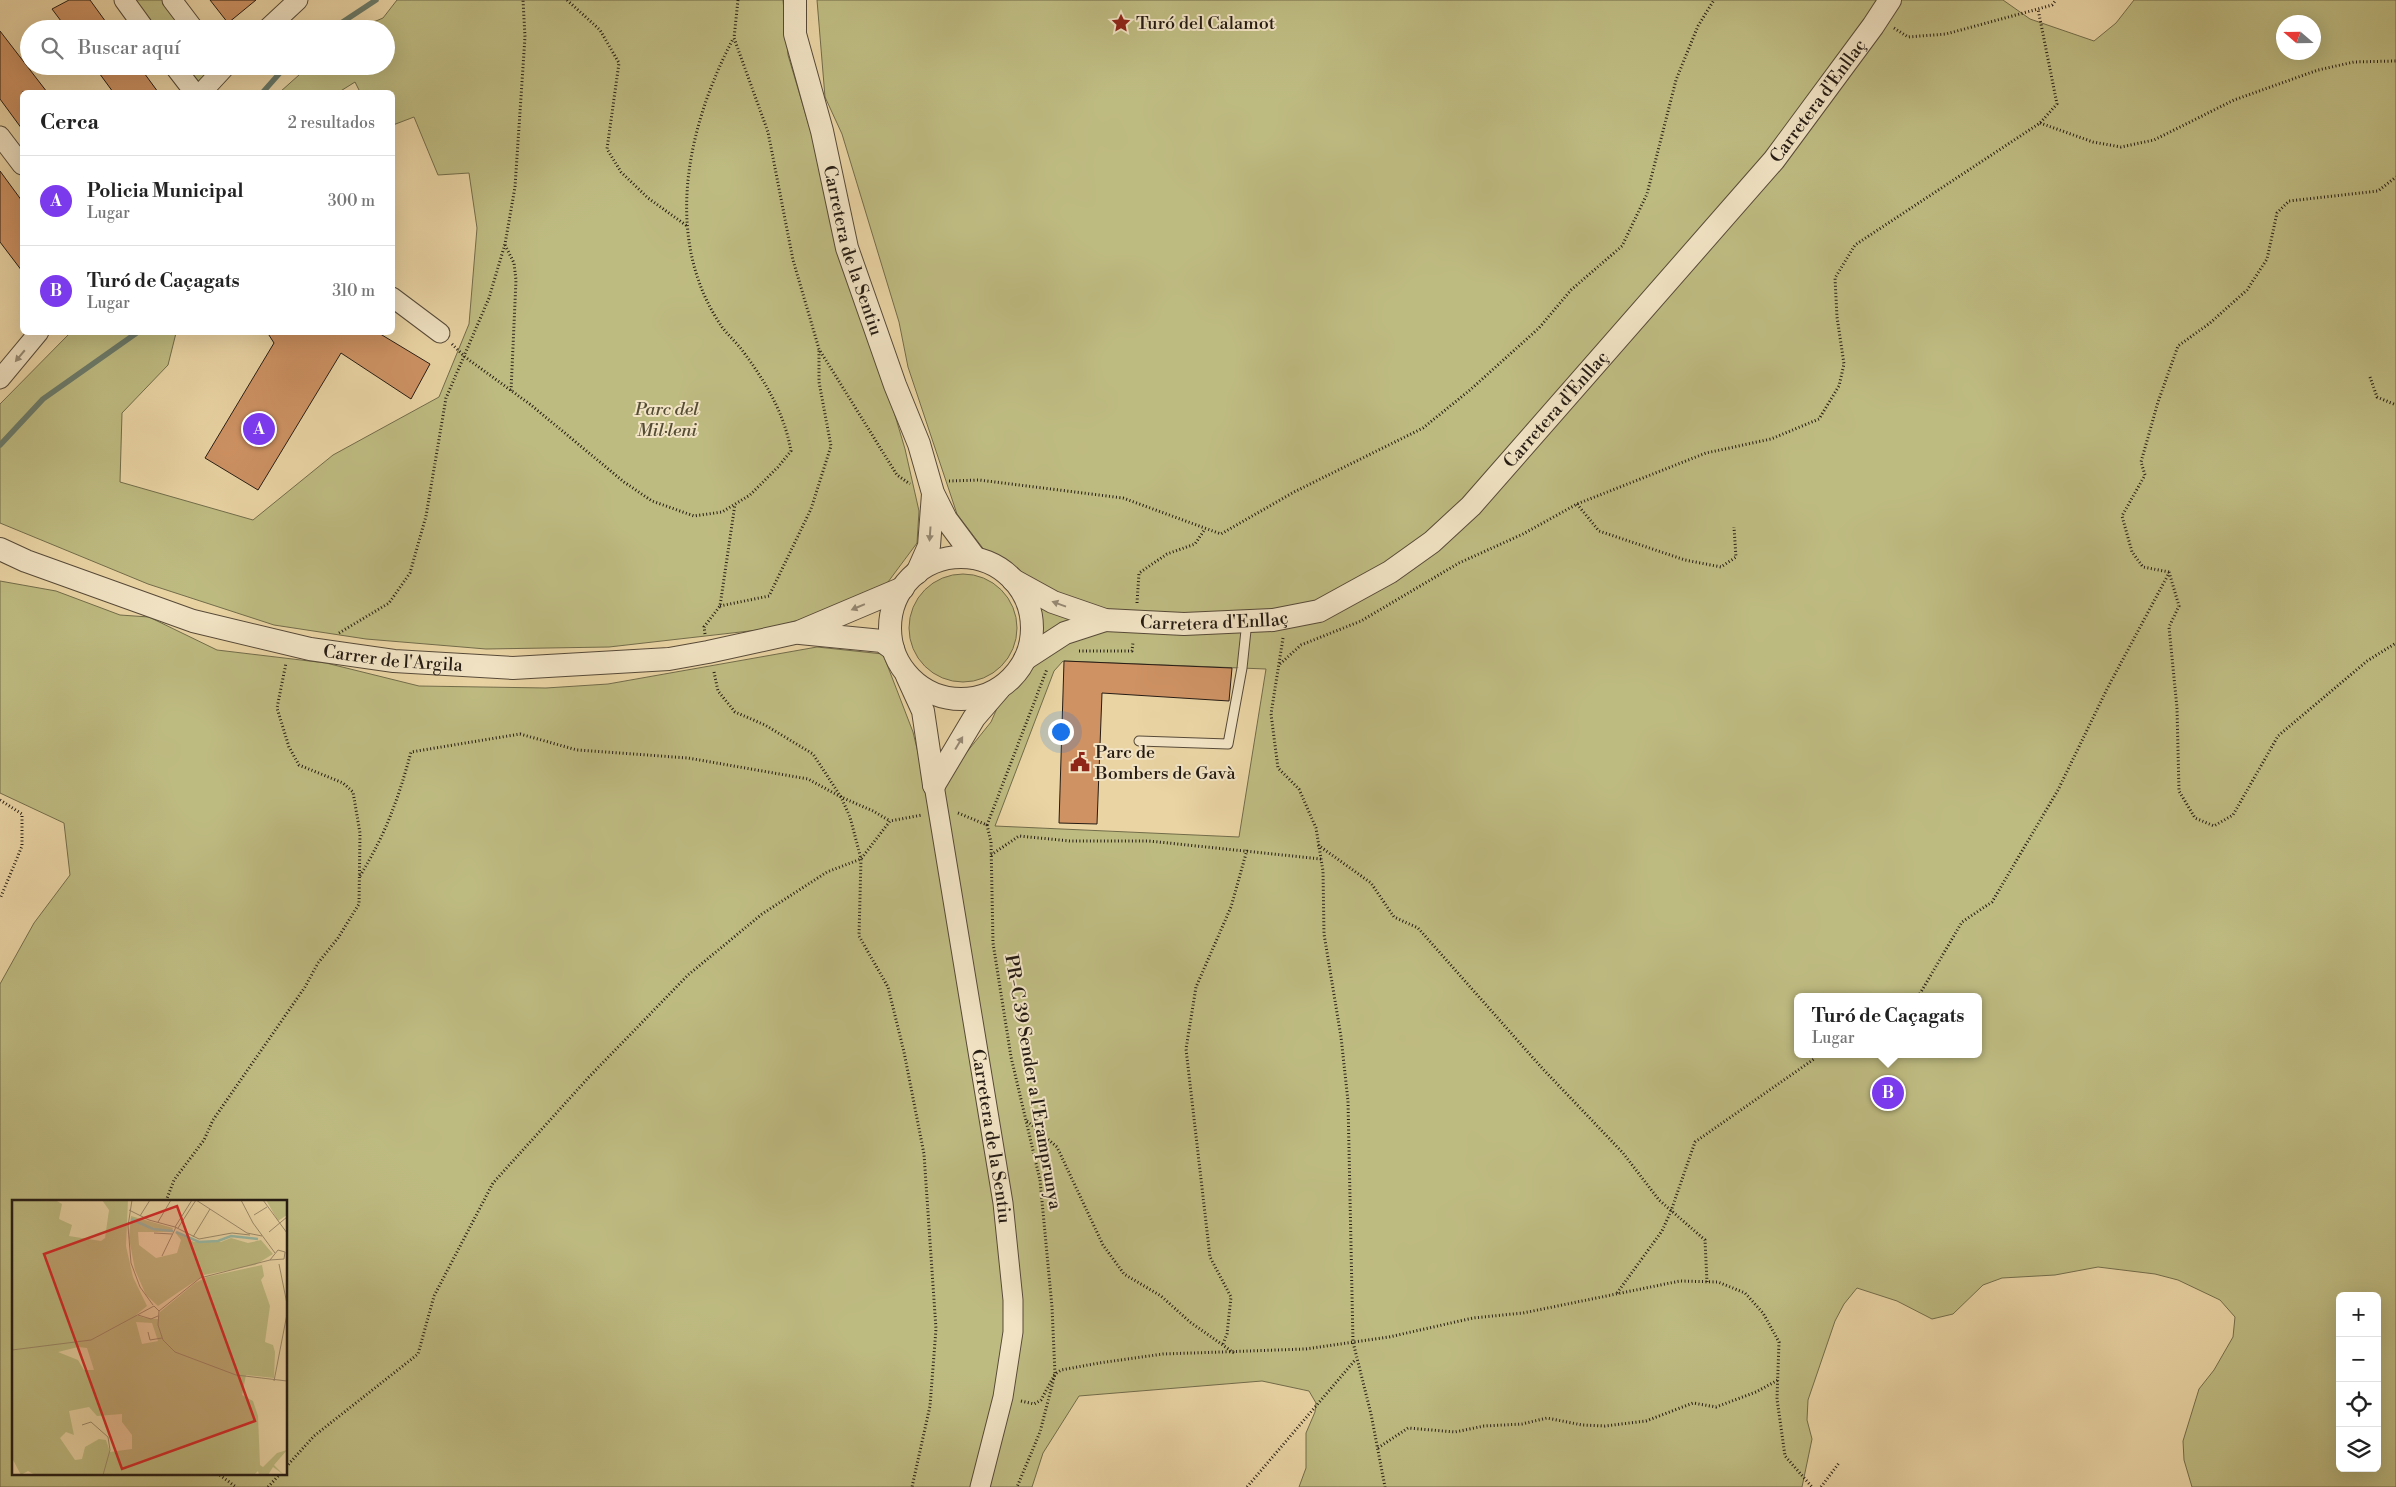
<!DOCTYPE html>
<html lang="es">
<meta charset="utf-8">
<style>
:root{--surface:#fff;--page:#f6f6f6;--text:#222;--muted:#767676;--line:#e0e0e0;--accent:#7c3aed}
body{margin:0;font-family:"Libre Bodoni",serif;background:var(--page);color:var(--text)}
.controls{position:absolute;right:15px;bottom:15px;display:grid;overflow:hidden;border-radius:8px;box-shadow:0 5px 20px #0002}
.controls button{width:45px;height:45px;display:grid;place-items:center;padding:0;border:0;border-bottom:1px solid var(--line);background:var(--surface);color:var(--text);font:25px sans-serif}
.compass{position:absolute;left:2276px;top:15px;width:45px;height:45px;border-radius:50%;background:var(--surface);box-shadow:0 5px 20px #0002;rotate:290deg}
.you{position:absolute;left:1060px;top:731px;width:18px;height:18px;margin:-12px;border:4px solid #fff;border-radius:50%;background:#1a73e8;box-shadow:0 0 0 8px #1a73e833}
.badge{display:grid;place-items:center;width:32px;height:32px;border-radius:50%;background:var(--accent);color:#fff;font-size:16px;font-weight:700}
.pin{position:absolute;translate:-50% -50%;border:2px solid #fff;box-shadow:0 1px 5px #0006}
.popup{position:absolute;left:1794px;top:993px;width:188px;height:65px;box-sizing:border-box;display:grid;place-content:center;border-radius:8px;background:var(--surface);filter:drop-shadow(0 1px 4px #0005);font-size:16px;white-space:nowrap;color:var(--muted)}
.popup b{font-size:19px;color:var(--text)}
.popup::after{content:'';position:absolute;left:50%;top:100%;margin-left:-10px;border:10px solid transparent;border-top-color:var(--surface)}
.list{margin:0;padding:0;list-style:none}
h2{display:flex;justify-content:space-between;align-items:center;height:65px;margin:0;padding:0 20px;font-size:21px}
h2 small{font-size:16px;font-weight:400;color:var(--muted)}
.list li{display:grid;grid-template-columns:32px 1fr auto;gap:15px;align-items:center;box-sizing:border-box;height:90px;padding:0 20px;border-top:1px solid var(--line)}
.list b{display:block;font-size:19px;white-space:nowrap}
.list p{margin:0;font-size:16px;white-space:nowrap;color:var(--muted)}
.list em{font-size:16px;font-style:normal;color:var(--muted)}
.icon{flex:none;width:28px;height:28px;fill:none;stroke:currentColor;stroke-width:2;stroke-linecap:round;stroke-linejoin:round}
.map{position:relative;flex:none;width:2396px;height:1487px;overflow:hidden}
.search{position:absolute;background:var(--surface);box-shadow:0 5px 20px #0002;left:20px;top:20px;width:375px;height:55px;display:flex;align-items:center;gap:12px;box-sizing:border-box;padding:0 18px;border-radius:28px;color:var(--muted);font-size:19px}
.panel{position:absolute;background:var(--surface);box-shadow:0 5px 20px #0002;left:20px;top:90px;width:375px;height:245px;border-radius:8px}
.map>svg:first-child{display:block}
</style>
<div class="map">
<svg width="2396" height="1487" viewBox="0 0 2396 1487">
<rect width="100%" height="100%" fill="#ead4a4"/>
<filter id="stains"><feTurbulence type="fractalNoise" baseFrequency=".004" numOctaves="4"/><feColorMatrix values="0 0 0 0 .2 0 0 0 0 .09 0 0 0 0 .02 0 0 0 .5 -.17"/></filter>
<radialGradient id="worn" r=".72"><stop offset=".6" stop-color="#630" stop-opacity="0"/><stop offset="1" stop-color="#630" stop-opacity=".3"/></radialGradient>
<g fill="#bebb81" stroke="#726c4a" fill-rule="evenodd">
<path d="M131,0h32l22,29h-33z"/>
<path d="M397,0h386l5,55 117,394 14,62 -2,32 -29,39 -42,25 -79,22 -158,18 -123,2 -120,-10 -92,-14 -126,-41 -148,-61v-119l70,-71h106l-8,32 -46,48 -2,69 133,38 80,-65 106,-58 30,-73 8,-96 -8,-55 -31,2 -24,-58 -21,8 -1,-33h-32l-5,-10 -16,10h-59l29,-26h77v-37h-29l26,-11z"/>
<path d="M817,0h1186l27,19 64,22 22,-18 18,-23h262v1487h-204l-8,-27 -1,-19 16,-52 15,-19 19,-33 2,-20 -15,-17 -42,-20 -23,-6 -57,-7 -43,8 -53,3 -19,7 -30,29 -21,5 -35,-18 -40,-13 -13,16 -9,17 -27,79 -1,20 5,19 -10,48h-503l7,-19v-35l9,-21 1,-9 -7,-12 -47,-10 -183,15 -36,57 -11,34h-1032v-503l34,-61 36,-48 -6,-52 -64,-30v-212l56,10 64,24 29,2 68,33 109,13 93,23 127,2 62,-4 209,-37 66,7 30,78 16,67 62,-77 56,-128 -62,-43 -28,-37 -49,-147 -9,-45 -57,-188 -17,-37zM2284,22h30v30h-30zM1063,661l203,8 -27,168 -244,-11 59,-155zM1798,997h180v57h-180zM14,1201h272v272h-272zM2340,1296h37v172h-37z"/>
<path d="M181,66h33l-18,20z"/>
<circle cx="963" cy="628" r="54"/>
</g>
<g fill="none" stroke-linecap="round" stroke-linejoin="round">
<g stroke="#6a7a6a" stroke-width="5.5">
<path d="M332,29l44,-29"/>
<path d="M263,92l23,-26"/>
<path d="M0,445l43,-46 95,-67"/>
</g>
</g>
<g fill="#ce9263" stroke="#261c14">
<path d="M69,0h21l21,29h-44l-15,-20z"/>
<path d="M210,0h46l-28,23z"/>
<path d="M0,31l47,61h-25v37l-22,-30z"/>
<path d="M94,66h45l19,26h-45z"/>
<path d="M0,171l22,30v70l-22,-29z"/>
<path d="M267,332h110l53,32 -19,35 -70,-46 -83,137 -53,-32 69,-115z"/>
<path d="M1064,661l168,7 -3,33 -127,-8 -5,131 -38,-1z"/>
</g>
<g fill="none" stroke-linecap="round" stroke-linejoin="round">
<defs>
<path id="service" d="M1139,741l89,3 14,-76 5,-47"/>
<g id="minor">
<path d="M124,0l21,29"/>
<path d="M172,0l22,29"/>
<path d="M267,29l31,-29"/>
<path d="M174,66l20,26"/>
<path d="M202,92l24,-26"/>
<path d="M0,136l22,29"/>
<path d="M392,297l48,36"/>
<path d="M0,379l39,-47"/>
<path id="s1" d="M934,785l69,418 10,97v32l-10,65 -23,90"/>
</g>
<g id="tertiary">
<path id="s2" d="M795,0v34l27,97 25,117 48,137 24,59 14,49 13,26 29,39"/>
<path id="s3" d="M0,549l26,12 167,60 117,28 84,12 119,7 156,-9 39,-7 91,-20 104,-44"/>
<circle cx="961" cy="628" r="71"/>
<path d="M917,573l12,-27 4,-52"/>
<path id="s4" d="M1013,580l40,22 52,18 79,4 89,-4 46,-9 71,-39 42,-30 39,-36 303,-346 99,-134 17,-26"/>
<path d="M800,633l82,8 11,8"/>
<path d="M1025,659l40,-26 40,-13"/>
<path d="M907,676l16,35 11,74"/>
<path d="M934,785l40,-67 25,-29"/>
</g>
</defs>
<use href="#service" stroke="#574a38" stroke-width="11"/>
<use href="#minor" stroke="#574a38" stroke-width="21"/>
<use href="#tertiary" stroke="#574a38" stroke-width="24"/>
<g stroke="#261c14" stroke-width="3" stroke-dasharray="1 2.5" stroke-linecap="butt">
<path d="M567,0l33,30 19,33 -12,86 14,23 27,26 39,28"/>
<path d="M738,0l-4,38 34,94 25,128 26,89 78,126 13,9"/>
<path d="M1894,28l14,9 38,-3 92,-25 14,-4 4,-5"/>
<path d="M2040,123l53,19 28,5 33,-7 80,-40 84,-30 36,-8 42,-1"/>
<path d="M505,245l9,18 2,17 -5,111"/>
<path d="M452,344l13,13 66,48 93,77 28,19 42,15 28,-4 28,-17 28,-28 13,-16c-7,-39 -26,-70 -49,-101 -6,-8 -14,-15 -20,-23 -60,-88 -35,-200 11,-288"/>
<path d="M2370,377l7,20 19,8"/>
<path d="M949,481l30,-1 144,18 98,36 73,-42 129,-64 47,-38 69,-62 32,-38 51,-44 25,-52 29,-114 22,-54 16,-26"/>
<path d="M1577,504l22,27 86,29 36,7 15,-10 -2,-30"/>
<path d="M2169,572l-26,-5 -11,-15 -10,-36 23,-41 -4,-13 17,-60 20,-56 32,-23 37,-33 20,-31 10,-46 12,-12 89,-10 18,-14"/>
<path d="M2169,572l10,34 -10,21 8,81 2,83 16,27 19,8 19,-11 45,-79 89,-75 29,-18"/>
<path d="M1137,603l2,-30 28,-19 28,-10 10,-15"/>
<path d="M720,606l49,-10 42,-87 20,-63 -12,-64v-32"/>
<path d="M339,633l50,-30 21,-30 16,-57 20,-118 43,-100 16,-54 10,-57 10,-150 -2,-37"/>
<path d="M705,634l-1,-7 16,-21 15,-102"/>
<path d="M1283,638l-12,76 7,54 21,21 17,39 7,43 1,63 17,103 7,64 5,241 18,72 14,73"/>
<path d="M1079,651h53l1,-9"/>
<path d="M1280,664l21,-19 60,-24 98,-58 64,-29 54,-30 129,-51 65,-14 48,-20 20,-33 5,-22 -7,-47 -2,-39 20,-33 185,-122 17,-19 -19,-95"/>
<path d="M714,672l4,19 17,21 30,13 48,29 28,43 32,14 17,10"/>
<path d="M0,800l22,14v32l-22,53"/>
<path d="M958,813l29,12"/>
<path d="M987,825l4,17 2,101 18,114 29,123 12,127 3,67 -15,58 -23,55"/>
<path d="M987,825l60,-156"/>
<path d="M1318,845l53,38 23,34 24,11 124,140 81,85 36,47 46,40 2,42"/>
<path d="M991,855l28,-19 51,5h79l172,18"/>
<path d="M360,876c26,-43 38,-76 51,-124l109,-18 57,16 111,8 120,21 33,18 9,20 11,42 -2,77 29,51 16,65 20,102 12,175 -6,77 -18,81"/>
<path d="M1918,997l44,-75 30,-20 66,-112 49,-101 62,-116"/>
<path d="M1027,1121l30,26 46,98 21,29 37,22 29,26 44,31"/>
<path d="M166,1201l8,-21 30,-40 9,-20 92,-133 13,-24 20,-25 21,-34 1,-71 -7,-41 -10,-9 -44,-18 -10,-18 -12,-39 9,-45"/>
<path d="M1617,1293l45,-62 9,-20 24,-69 119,-83 1,-5"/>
<path d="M1223,1344l4,-10 4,-37 -21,-40 -24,-208 10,-62 35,-80 16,-57"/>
<path d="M1021,1401l13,3 7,-4 14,-26 6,-4 38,-7 64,-9 143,-5 83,-12 84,-19 50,-5 157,-32 38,1 27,11 18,20 16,29 -2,57 8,57 27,31"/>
<path d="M1378,1448l30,-20 47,4 29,-6 38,-2 25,-6 35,7 23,1 41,-5 47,-18 23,4 40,-15 22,-12"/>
<path d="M286,1467l28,-31 104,-82 16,-58 59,-113 96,-106 99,-102 74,-61 65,-42 34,-13 29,-38 32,-6"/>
<path d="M217,1473l19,14"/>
<path d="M268,1487l13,-14"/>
<path d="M1247,1487l109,-128"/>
<path d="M1821,1487l18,-24"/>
</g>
<use href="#service" stroke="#f1e3c4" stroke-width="9"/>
<use href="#minor" stroke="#f1e3c4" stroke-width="19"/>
<use href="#tertiary" stroke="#f1e3c4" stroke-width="22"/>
</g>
<defs><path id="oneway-solid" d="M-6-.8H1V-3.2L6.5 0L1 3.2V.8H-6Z" transform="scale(1.25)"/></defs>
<g fill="#968975">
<use href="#oneway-solid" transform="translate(20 356) rotate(130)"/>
<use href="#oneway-solid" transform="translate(930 534) rotate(94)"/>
<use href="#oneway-solid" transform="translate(1059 604) rotate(-160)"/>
<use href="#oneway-solid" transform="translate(858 607) rotate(157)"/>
<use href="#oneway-solid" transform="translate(959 743) rotate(-59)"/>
</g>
<defs>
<symbol id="sight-bare" viewBox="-9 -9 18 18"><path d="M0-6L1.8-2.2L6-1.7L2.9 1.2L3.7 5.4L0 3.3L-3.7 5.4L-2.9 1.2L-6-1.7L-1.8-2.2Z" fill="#8f2418" stroke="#f1e3c4" stroke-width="2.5" paint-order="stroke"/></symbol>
<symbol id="civic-bare" viewBox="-9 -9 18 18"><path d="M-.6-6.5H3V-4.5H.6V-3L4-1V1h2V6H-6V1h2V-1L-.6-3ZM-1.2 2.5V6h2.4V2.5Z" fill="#8f2418" stroke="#f1e3c4" stroke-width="2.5" paint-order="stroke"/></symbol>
</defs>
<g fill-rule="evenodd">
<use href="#sight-bare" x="1107" y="9" width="28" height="28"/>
<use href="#civic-bare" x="1066" y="748" width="28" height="28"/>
</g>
<g text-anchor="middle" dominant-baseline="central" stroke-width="4" stroke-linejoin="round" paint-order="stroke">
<g font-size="18" fill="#261c14" stroke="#f1e3c4" text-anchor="start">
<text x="1136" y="23">Turó del Calamot</text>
<text x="1095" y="752">Parc de<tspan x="1095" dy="21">Bombers de Gavà</tspan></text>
</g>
<g font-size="18" fill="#261c14" stroke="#f1e3c4">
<text stroke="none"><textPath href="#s4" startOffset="1035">Carretera d'Enllaç</textPath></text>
<text stroke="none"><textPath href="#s2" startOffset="258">Carretera de la Sentiu</textPath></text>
<text stroke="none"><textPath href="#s4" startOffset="630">Carretera d'Enllaç</textPath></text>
<text stroke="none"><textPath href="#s4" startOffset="210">Carretera d'Enllaç</textPath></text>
<text stroke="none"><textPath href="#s3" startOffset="410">Carrer de l'Argila</textPath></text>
<text transform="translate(1033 1082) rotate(80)">PR-C 39 Sender a l'Eramprunya</text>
<text stroke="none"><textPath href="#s1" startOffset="356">Carretera de la Sentiu</textPath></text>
</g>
<g font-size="18" font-style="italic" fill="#544c35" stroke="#f1e3c4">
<text x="667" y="409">Parc del<tspan x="667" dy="21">Mil·leni</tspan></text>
</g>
</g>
<g transform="translate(12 1200)">
<rect width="275" height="275" fill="#ead4a4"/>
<path d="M0,0l45,1 5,3 -3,15 13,6 -3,11 32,5 4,-3 4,-28 -7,-10h26l-2,46 7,31 14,29 -11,9 9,3 13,1 2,-7 35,-29 12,-6 55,-12 2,11 -3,4 9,26 -5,36 8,3 2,7 -1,26 -28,-3 -4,20 11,6 5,15 2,49 3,2 14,-14 10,-3 -13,15 10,10 -11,-8 -5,8h-9l-1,-4 -4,4h-219l-7,-4 -7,4 -9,-17zM124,122l16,1 6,18 -16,3zM66,147l9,1 7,22h-10l-6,-10 -20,-8zM77,207l8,9 25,-2v8l10,13v14l-22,3 -4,-12 -7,-1 -14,8 -3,12 -7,1 -15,-22 6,-6 8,3 -5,-24zM254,0h21v15l-9,6zM119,16l42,12 -2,4h-33l1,13 17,13 21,-5 4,-13 -6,-8 19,10h27l10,-4 17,5 13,-3 12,14 -18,11 -51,10 -46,31 -12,-11 -11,-25 -6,-32z" fill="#bebb81" fill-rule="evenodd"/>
<path fill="none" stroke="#98b8a4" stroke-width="2.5" d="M119,19l22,10 20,2M164,32l23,10 19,-1 13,-5 27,3"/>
<path fill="none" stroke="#9c8a6a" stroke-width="1" d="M120,0l-4,26 3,37 9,24 13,18M184,0l51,33 15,3M229,0l12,23 22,30M251,0l24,33M117,10l20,10 26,7 24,12 33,-6 18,2M242,15l13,-8M128,16l10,-16M146,22l13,-22M163,27l17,-27M166,28l18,-28M257,32l18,-15M142,33l18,1M181,37l17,-28M266,50l7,2 -1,7 -14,1zM150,56l14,-29M267,64l8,40M147,111l41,-33 70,-18M126,115l13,4 7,-3M136,132l2,8 12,-2M0,150l79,-10 63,-34 5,5 -1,14 5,15 12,12 61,23 51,6M262,181l13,-67M70,225l9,-3 17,15 2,13 -7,25"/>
<path fill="#d62828" fill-opacity="0.15" stroke="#d62828" stroke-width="2.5" d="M165,6l78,215 -133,48 -78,-215z"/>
<rect width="275" height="275" fill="none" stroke="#261c14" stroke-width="2.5"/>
</g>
<rect width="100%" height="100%" filter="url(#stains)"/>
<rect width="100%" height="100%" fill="url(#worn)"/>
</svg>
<div class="controls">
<button>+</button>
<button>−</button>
<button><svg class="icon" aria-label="locate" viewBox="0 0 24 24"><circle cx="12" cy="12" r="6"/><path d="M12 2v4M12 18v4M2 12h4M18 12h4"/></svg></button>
<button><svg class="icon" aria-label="layers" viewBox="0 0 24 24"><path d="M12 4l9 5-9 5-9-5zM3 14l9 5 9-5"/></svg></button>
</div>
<svg class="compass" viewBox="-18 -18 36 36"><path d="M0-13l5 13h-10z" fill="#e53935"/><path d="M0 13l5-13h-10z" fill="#767676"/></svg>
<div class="you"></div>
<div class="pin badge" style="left:259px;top:429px">A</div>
<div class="pin badge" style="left:1888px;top:1093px">B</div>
<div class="popup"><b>Turó de Caçagats</b>Lugar</div>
<div class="search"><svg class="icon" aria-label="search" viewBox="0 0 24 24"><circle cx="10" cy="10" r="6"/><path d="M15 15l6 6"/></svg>Buscar aquí</div>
<section class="panel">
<h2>Cerca<small>2 resultados</small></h2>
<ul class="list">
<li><span class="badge">A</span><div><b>Policia Municipal</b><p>Lugar</p></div><em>300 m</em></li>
<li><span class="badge">B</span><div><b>Turó de Caçagats</b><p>Lugar</p></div><em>310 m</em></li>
</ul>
</section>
</div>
